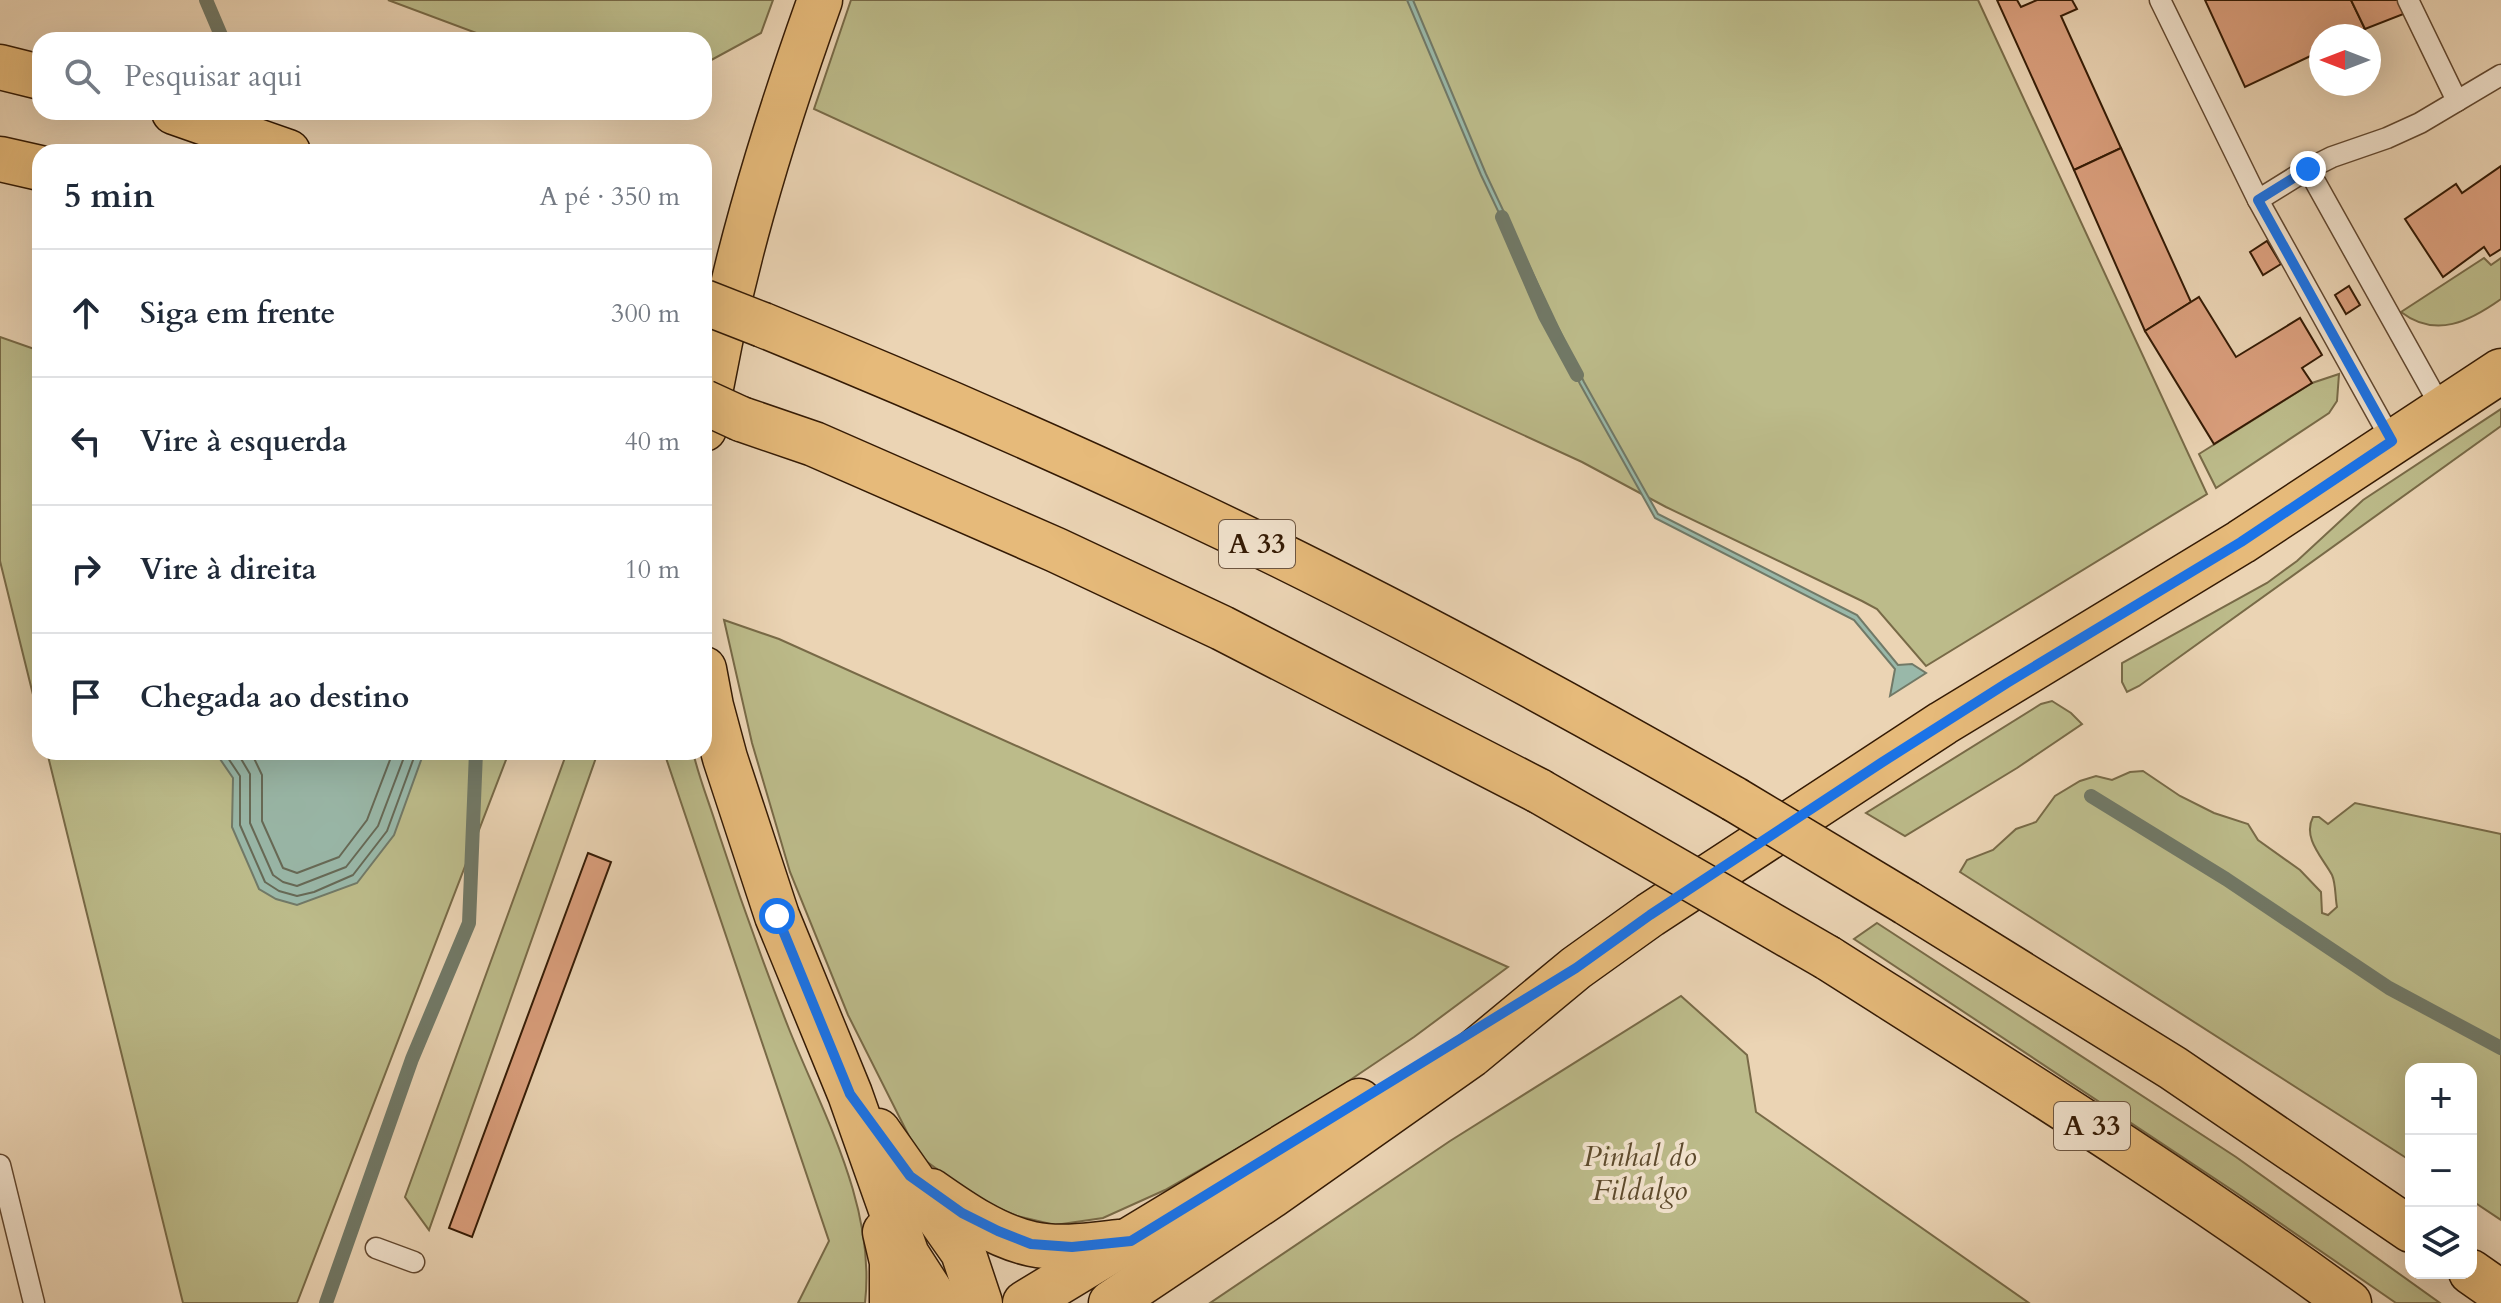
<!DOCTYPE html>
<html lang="pt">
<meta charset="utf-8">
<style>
:root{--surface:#fff;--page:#f6f6f7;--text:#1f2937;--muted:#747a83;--line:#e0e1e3}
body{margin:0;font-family:Cardo,serif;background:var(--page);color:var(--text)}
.controls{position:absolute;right:24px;bottom:24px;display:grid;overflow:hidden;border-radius:16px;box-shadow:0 8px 32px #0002}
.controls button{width:72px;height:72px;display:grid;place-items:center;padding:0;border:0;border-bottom:2px solid var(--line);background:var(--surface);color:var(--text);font:40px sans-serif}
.compass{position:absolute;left:2309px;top:24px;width:72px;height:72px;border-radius:50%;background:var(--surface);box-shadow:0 8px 32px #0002;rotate:270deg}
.stop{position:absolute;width:24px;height:24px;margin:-18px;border:6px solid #1a73e8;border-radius:50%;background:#fff}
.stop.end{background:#1a73e8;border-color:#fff;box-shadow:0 2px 8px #0008}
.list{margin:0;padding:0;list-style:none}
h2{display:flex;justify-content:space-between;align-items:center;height:104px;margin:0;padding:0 32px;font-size:34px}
h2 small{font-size:26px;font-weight:400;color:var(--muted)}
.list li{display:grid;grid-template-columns:52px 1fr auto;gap:24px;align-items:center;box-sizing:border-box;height:128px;padding:0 32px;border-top:2px solid var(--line)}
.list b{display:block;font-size:30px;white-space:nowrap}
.list em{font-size:26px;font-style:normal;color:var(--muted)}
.icon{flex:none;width:44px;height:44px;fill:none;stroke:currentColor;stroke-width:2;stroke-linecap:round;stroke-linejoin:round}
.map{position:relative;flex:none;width:2501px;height:1303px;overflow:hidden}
.search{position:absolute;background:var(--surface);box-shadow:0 8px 32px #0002;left:32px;top:32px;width:680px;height:88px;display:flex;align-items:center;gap:20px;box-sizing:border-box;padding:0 28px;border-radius:24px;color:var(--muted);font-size:30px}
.panel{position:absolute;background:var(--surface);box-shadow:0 8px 32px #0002;left:32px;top:144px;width:680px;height:616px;border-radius:24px}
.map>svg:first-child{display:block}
</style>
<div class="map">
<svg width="2501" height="1303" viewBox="0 0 2501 1303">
<rect width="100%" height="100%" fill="#ebd4b4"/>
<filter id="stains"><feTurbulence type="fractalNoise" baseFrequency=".0025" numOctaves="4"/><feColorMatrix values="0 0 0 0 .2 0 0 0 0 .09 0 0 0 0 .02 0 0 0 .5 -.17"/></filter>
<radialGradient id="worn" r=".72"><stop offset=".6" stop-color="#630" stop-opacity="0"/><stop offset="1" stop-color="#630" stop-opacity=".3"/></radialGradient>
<g fill="#bcbb8a" stroke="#786a47" stroke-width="2">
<path d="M388,0h385l-12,33 -57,31v-24h-209z"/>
<path d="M851,0h1127l229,494 -281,172 -49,-57 -15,-8 -196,-94 -84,-45 -768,-353z"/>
<path d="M2484,258l7,7 10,-7v41c-31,22 -65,40 -100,13z"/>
<path d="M0,337l40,14v372l-40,-162z"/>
<path d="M2339,374l-2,27 -8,12 -113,75 -17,-34 113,-71z"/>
<path d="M2501,409v17l-362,260 -12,6 -5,-10v-19l145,-80 30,-22 66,-61z"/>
<path d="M724,620l55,19 729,328 -94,70 -101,68 -148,85 -62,28 -48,7 -38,-9 -36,-15 -62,-45 -71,-141 -58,-143 -38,-129z"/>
<path d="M2052,701l19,12 11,11 -65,44 -112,68 -39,-23 175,-109z"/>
<path d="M47,752h462l-212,551h-114z"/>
<path d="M567,752h31l-169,478 -24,-33z"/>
<path d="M664,752h29c6,26 16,50 24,76 22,68 46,135 72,201 35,87 87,178 76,274h-67l31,-62z"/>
<path d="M2143,771l37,25 34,17 34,11 10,16 42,30 21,22 1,21 6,2 9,-8c-2,-10 -1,-23 -5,-32 -9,-17 -30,-37 -19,-58h6l9,7 27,-21 146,31v386l-30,-20v-131h-60v92l-451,-289 7,-12 26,-10 23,-21 20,-7 19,-26 25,-15 16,-5 16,4 18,-8z"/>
<path d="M1877,923l359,234 204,146h-44l-164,-113 -378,-251z"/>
<path d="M1681,996l66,59 9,57 273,191h-819l240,-162z"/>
</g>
<g fill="#99b8a9" stroke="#717967" stroke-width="2">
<path d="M1407,0h6l73,174 98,208 74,132 199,101 41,50 14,-1 14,9 -36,23 5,-27 -41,-49 -199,-102 -75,-134 -99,-209z"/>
<path d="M212,752h212l-30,83 -37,48 -60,22 -21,-6 -17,-10 -27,-62 1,-49 -13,-19z"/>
</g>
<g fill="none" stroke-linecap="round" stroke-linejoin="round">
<g stroke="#666956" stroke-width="2">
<path d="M224,752l16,24v49l25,57 14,9 18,5 17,-4 39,-17 34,-44 29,-79"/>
<path d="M237,752l13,22v49l23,52 10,7 14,4 49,-19 32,-41 28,-74"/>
<path d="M251,752l11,23v46l21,47 14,5 42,-16 28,-37 26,-68"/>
</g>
<g stroke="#717967" stroke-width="14">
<path d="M206,0l17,40"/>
<path d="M1502,217l43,99 32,59"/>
<path d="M2091,796l135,83 163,109 112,60"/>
<path d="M326,1303l86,-244 57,-136 7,-171"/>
</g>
</g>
<g fill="#db9f7d" stroke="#341a04" stroke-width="2">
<path d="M1997,0h20l4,7 16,-7h35l5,9 -16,7 60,132 -47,22z"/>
<path d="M2205,0h146l14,29 -14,7h-30v15l-76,36z"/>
<path d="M2351,0h48l7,13 -41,16z"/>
<path d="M2121,148l70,154 -46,29 -71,-161z"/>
<path d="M2501,166v83l-11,7 -6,-9 -41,30 -38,-58 51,-35 6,9z"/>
<path d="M2267,241l14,23 -18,11 -13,-23z"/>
<path d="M2349,286l11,19 -14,9 -11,-19z"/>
<path d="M2199,297l37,60 64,-39 22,37 -20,13 10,15 -98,61 -69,-113z"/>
<path d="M588,853l23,9 -139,375 -23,-9z"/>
</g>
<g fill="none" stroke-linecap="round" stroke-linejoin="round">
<defs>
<g id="lane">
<path d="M2160,0l98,200 134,241"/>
<path d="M2408,0l49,101"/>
<path d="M2308,169l134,240"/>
<path d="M2258,200l50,-31 24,-12 55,-19 33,-15 81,-48"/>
<path d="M0,1165l34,138"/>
<path d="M376,1248l38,14"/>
</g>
<g id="primary">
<path d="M704,429c23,-147 66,-289 116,-429"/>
<path d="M704,669l7,37 14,52 52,158 73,178 57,161 31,48"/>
<path d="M878,1131l85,121 17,51"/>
<path d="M931,1191c30,21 64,45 101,53 29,6 59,1 88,-2"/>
<path d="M885,1232l7,30v41"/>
<path d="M1025,1303l334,-202"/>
<path d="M1111,1303l160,-107 200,-141 105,-87 74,-53 293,-192 298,-181 260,-171"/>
</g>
<g id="highway">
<path d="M0,67l40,10"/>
<path d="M174,112l114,40"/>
<path d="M0,159l40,9"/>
<path d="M763,325c140,57 279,117 415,181 190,89 375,189 556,293"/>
<path d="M741,419l73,25 242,106 166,78 317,163"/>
<path d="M1907,903l266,165 238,162"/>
<path d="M1828,958c176,112 353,222 521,345"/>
<path d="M2471,1272l30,21"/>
</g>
</defs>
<use href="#lane" stroke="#624830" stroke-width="23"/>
<use href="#primary" stroke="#341a04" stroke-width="47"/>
<use href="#highway" stroke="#341a04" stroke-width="47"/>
<use href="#lane" stroke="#f2e3ce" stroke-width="20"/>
<use href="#primary" stroke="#e6ba7a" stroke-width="44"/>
<use href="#highway" stroke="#e6ba7a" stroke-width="44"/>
<defs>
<g id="highway-bridge">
<path d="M704,302l59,23"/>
<path d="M704,402l37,17"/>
<path d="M1539,791l289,167"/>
<path d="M1734,799l173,104"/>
</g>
</defs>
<use href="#highway-bridge" stroke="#341a04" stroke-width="47" stroke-linecap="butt"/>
<use href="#highway-bridge" stroke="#e6ba7a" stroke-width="44"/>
</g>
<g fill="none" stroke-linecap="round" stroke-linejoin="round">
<path stroke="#1a73e8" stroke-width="10" d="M777,916l73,178 60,82 52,37 36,18 33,13 41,3 59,-6 445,-273 74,-53 231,-152 126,-80 234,-141 151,-101 -134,-241 50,-31"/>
</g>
<g text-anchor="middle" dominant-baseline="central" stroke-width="8" stroke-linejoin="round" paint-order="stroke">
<g fill="#f2e3ce" stroke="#6d5641" stroke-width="2">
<rect x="1219" y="520" width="76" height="48" rx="6"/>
<rect x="2054" y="1102" width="76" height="48" rx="6"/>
</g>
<g font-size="28" font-weight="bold" fill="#341a04">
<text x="1257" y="544">A 33</text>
<text x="2092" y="1126">A 33</text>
</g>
<g font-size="30" font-style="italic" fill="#5d4a2c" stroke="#f2e3ce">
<text x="1640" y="1156">Pinhal do<tspan x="1640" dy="34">Fildalgo</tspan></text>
</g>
</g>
<rect width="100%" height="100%" filter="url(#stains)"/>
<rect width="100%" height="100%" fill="url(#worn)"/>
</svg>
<div class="controls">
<button>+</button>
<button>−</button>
<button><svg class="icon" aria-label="layers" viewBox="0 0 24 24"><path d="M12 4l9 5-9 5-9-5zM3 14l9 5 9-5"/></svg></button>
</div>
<svg class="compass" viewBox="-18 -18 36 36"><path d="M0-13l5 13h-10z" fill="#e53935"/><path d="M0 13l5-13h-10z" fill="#747a83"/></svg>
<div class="stop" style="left:777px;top:916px"></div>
<div class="stop end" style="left:2308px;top:169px"></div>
<div class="search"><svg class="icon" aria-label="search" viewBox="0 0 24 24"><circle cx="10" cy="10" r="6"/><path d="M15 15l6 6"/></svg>Pesquisar aqui</div>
<section class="panel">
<h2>5 min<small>A pé · 350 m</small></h2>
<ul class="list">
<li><svg class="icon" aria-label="ahead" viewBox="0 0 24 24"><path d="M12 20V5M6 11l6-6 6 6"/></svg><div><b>Siga em frente</b></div><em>300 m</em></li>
<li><svg class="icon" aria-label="left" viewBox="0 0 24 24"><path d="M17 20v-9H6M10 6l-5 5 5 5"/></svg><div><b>Vire à esquerda</b></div><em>40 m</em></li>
<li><svg class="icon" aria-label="right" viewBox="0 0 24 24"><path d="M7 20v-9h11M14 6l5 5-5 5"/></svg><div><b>Vire à direita</b></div><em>10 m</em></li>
<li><svg class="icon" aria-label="arrive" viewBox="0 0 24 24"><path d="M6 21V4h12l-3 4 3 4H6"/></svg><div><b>Chegada ao destino</b></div></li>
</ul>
</section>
</div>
